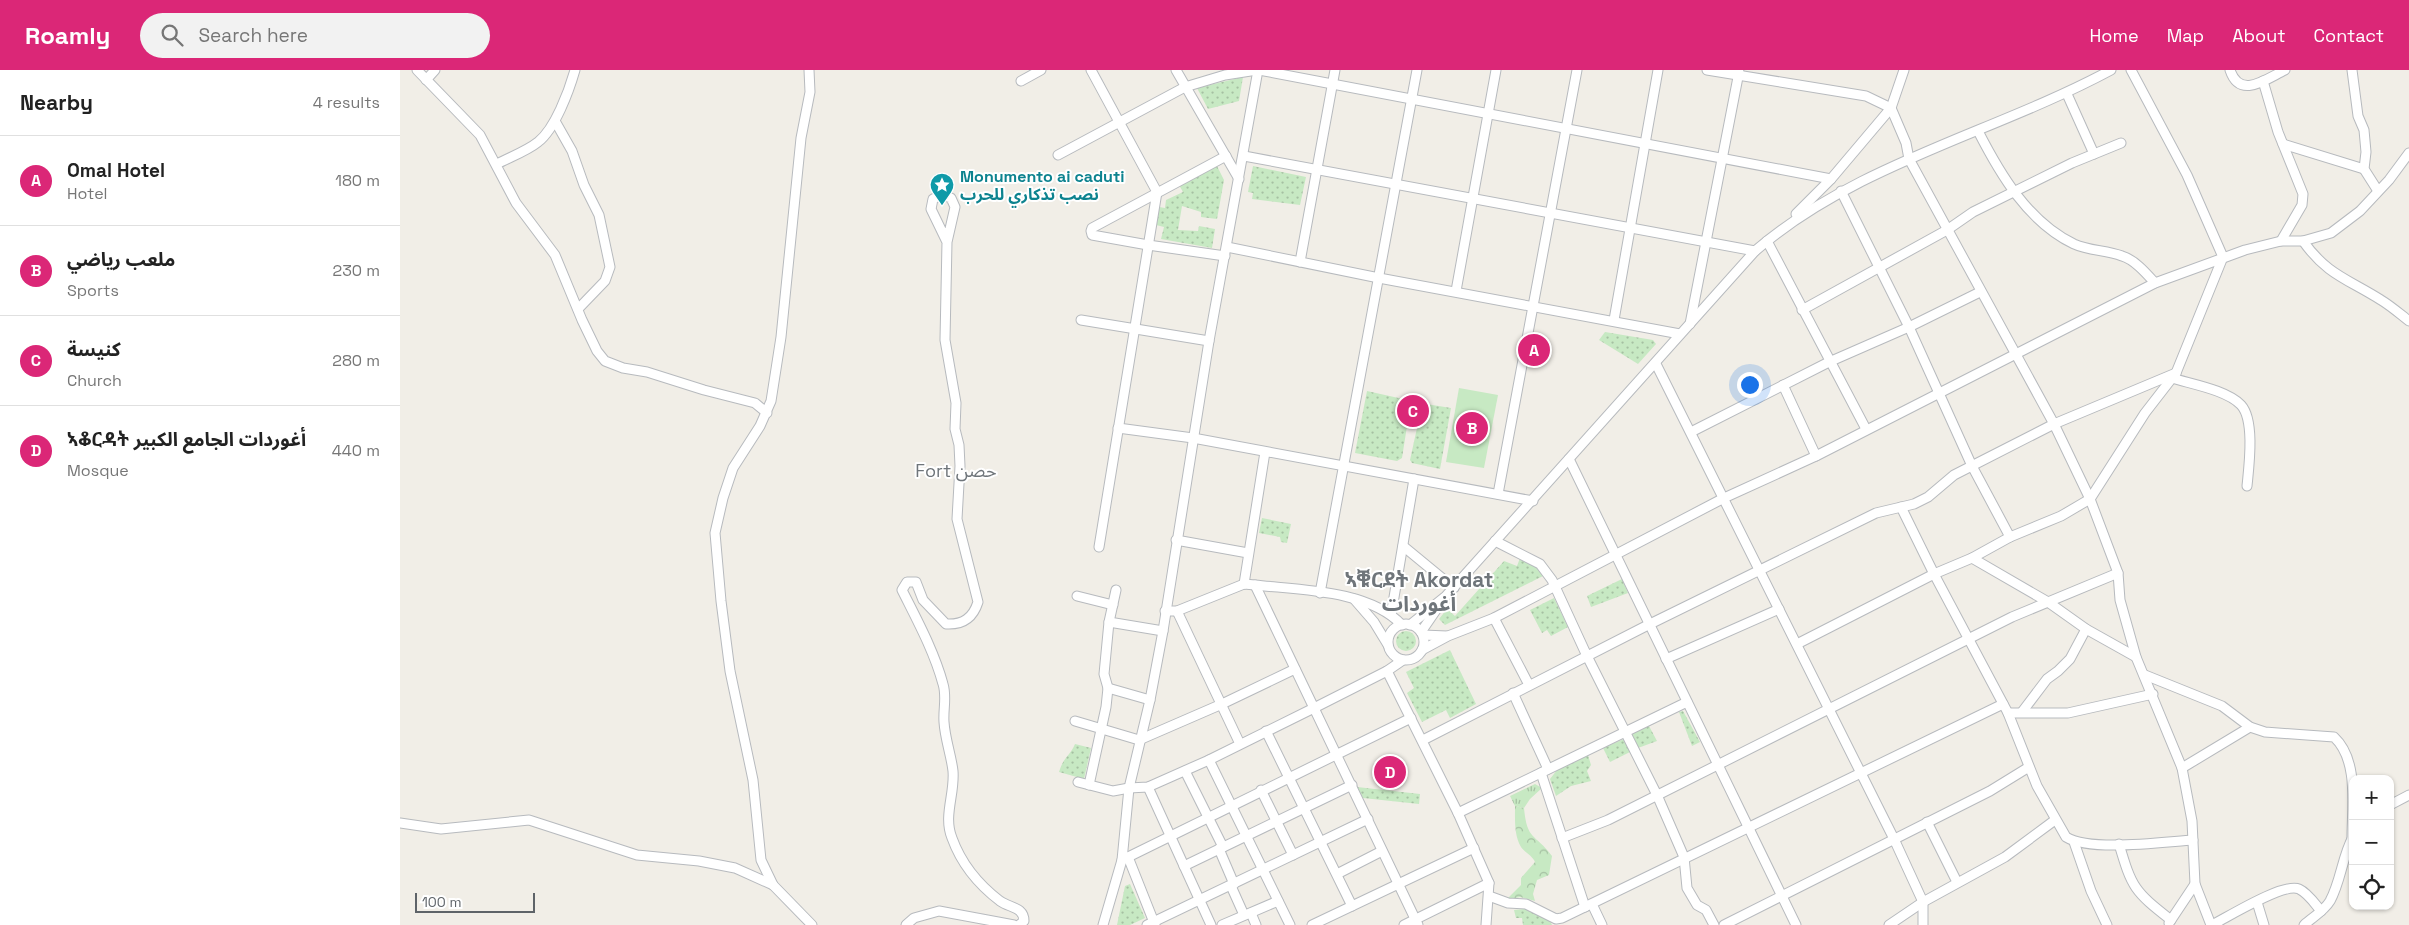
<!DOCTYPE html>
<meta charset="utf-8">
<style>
:root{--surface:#fff;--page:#f2f2f2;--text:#222;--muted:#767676;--line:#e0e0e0;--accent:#db2777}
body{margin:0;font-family:"Space Grotesk","Noto Sans Arabic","Noto Sans Ethiopic",sans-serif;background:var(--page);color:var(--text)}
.controls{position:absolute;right:15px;bottom:15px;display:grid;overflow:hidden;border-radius:10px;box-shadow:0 1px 4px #0004}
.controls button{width:45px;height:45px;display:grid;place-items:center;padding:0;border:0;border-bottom:1px solid var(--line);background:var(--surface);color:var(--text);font:25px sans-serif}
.scale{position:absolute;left:15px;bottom:12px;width:120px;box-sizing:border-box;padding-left:5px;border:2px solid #5e6368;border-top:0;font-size:14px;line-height:18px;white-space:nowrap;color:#5e6368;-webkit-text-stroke:4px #fff;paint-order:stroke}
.you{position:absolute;left:1349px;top:314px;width:18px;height:18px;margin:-12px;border:4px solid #fff;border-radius:50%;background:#1a73e8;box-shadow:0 0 0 8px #1a73e833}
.badge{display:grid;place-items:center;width:32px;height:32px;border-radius:50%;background:var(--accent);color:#fff;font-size:16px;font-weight:700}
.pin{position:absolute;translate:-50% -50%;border:2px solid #fff;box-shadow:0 1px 5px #0006}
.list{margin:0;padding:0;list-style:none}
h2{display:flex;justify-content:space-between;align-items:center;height:65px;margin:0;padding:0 20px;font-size:21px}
h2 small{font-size:16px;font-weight:400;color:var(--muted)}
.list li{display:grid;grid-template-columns:32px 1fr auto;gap:15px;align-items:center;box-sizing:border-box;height:90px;padding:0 20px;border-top:1px solid var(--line)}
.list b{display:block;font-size:19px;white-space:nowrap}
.list p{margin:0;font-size:16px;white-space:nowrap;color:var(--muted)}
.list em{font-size:16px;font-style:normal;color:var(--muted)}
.icon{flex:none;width:28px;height:28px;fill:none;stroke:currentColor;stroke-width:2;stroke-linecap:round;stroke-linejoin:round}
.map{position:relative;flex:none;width:2009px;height:855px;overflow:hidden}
header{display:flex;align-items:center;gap:30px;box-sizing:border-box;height:70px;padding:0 25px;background:var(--accent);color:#fff}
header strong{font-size:24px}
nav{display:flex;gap:28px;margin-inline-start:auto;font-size:18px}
.search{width:350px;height:45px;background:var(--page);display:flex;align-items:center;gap:12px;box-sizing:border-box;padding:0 18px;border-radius:28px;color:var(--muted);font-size:19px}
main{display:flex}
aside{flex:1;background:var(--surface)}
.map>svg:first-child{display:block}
</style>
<header>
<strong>Roamly</strong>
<div class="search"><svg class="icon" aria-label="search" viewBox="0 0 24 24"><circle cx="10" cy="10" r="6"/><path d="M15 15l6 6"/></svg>Search here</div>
<nav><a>Home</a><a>Map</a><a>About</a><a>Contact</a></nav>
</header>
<main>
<aside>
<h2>Nearby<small>4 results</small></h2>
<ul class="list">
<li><span class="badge">A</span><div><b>Omal Hotel</b><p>Hotel</p></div><em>180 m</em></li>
<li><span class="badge">B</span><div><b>ملعب رياضي</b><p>Sports</p></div><em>230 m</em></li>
<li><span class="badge">C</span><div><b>كنيسة</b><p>Church</p></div><em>280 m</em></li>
<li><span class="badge">D</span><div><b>ኣቆርዳት أغوردات الجامع الكبير</b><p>Mosque</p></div><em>440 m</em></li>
</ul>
</aside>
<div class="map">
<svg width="2009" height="855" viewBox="0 0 2009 855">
<defs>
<pattern id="grass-tufts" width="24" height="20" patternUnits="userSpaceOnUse" patternTransform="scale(1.25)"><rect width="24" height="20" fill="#c7e9c3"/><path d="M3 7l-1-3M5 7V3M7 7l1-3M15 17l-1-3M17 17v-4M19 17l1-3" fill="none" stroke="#a5c0a2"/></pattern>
<pattern id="forest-crowns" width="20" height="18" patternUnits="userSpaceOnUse" patternTransform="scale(1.25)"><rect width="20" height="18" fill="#c7e9c3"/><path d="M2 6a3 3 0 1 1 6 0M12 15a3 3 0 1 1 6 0" fill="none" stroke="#a5c0a2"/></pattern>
<pattern id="park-dots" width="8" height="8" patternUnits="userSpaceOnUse" patternTransform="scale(1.25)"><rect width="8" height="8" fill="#c7e9c3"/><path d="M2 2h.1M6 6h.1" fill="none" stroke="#a5c0a2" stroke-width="1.8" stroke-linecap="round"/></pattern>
</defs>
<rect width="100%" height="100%" fill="#f1eee7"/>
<path fill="url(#grass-tufts)" d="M1135,714l7,4 -12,11 -6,9 -9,-2 -5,-10z"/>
<path fill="url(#forest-crowns)" d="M1115,736l9,2c3,33 11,25 28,48l-3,19 -12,5 -4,14 2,7 -15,-4 -14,3 15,-15v-7l14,-16c-3,-7 -10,-9 -14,-15 -7,-12 -6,-27 -6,-41z"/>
<g fill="url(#park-dots)">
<path d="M843,7l-4,24 -31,8 -11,-21z"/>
<path d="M817,96l7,14 -7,39 -16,-2v-5l-19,-6 -4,24 20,1 1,-5 16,3 -3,19 -51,-9 3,-12 -8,-2 3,-18 6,1 1,-8 17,-8 -4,-7z"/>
<path d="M853,96l53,11 -6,28 -48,-6 1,-6 -5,-1z"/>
<path d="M1205,262l48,8 3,4 -18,20 -39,-24z"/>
<path d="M967,321l36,8 -3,21 2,4 5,2 -5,32 -5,3 -42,-8z"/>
<path d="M1026,334l25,4 -11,61 -28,-6 -2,-3 7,-32 5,-2z"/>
<path d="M862,448l29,6 -4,19 -6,-1 -1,-5 -21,-4z"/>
<path d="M1120,488l18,7 5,11 -98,49 -6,-6 8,-10 8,7 49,-55 13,5z"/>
<path d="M1222,509l6,14 -37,14 -4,-11z"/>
<path d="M1154,528l14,29 -17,9 -4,-6 -5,3 -12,-23z"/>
<circle cx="1006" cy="571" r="10"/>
<path d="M1050,580l26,54 -26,14 -4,-8 -24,12 -15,-29 7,-5 -8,-16z"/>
<path d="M1283,641l17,31 -8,4 -13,-34z"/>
<path d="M1249,656l8,15 -19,7 -6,-14z"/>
<path d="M1224,669l6,13 -20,10 -7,-14z"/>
<path d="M675,674l16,4 -7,31 -25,-7c5,-16 11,-16 16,-28z"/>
<path d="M1188,685l3,10 -4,6 4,10 -20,5 -15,10 -6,-17 7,-9z"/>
<path d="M957,717l63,7 -1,10 -56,-6z"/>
<path d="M730,814l15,34 -15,7h-13l8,-39z"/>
<path d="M1125,839l25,12 2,4h-29l-1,-7h-6l-2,-8z"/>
</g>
<path fill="#c7e9c3" d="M1059,318l39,7 -14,73 -38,-6z"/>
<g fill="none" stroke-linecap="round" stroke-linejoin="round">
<defs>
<g id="minor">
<path d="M17,0l63,65 36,68 39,52 27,65 15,31 8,10 18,7 24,4 57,18 51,13 12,10"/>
<path d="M691,0l66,122 -58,355"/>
<path d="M776,0l63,109"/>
<path d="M859,0l572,109"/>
<path d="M1307,0l159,26 25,12 15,35 3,16 145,265 36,75 28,74 2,27 16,57 46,111 10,53 3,63 16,41"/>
<path d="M1830,0c10,30 36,9 55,0"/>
<path d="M1952,0l6,46 6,14 2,22 -2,17 14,22"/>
<path d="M26,10l9,-10"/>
<path d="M621,11l20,-11"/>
<path d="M1863,11l15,51 25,62 -1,11 -21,36"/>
<path d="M1667,24l27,60"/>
<path d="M155,51l17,30 12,34 15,30 11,52 -5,14 -27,28"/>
<path d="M1578,61c22,43 50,91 96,113 16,7 32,6 48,12 13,4 24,17 33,27"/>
<path d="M1883,74l81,25"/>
<path d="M658,85l127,-68 40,-12 32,-5"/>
<path d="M844,86l511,95"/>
<path d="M97,94c13,-7 30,-13 41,-22 17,-13 31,-51 37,-72"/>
<path d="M1441,121l68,136 63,139 38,71 -38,21 -38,16 -33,-67"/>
<path d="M1396,144l35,-35 60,-71 13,-38"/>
<path d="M1367,171l99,188"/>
<path d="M1903,171c24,34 45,38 78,59 10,6 19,14 28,21"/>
<path d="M547,172l-16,-33 2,-10 8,-4 10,3 4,9 -8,35 -2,98 11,63 -1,26 4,16 1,21 -3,53 21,83c-5,16 -15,23 -32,22l-23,-24 -7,-18h-9l-5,8c15,30 32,61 41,94 4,13 0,25 1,38 1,17 7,32 9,49 2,23 -10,45 -1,67 9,25 27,47 48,63 10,7 24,6 24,20l-5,4"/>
<path d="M827,177l152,31 301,56"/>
<path d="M825,186l-77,-11 -56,-10 -1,-4 1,-3 134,-72"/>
<path d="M900,192l35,-192"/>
<path d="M1056,221l40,-221"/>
<path d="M1402,240l145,-80 26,-18 99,-49 49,-20"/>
<path d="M681,250l128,21"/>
<path d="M1214,250l44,-250"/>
<path d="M1290,254l49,-252"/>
<path d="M1256,294l238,475 29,63v23"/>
<path d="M1772,308c19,6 55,12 69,27 14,15 8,61 6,81"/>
<path d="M1383,315l33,71"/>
<path d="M718,358l75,10 340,63"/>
<path d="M1291,362l138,-70 80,-35 71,-35"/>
<path d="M1169,389l227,466"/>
<path d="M1098,424l79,-424"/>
<path d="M1610,467l51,-21 29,-17 55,-86 31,-40 47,-116 -36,-82 -56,-105"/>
<path d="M776,470l72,13"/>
<path d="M1095,471l45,23 12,16 35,76 70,139 27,62 3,31 10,17 9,5 8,15"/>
<path d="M1003,476l51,42"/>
<path d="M1572,488l76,44 38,27 50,28"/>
<path d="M844,514l21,-132"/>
<path d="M855,515l163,340"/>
<path d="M920,523l97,-523"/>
<path d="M677,526l36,9"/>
<path d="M954,529l20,23 14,23"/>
<path d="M765,541h12l67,-27 11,1c45,5 114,5 147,40"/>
<path d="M777,541l63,133"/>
<path d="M991,545l23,-136"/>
<path d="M1094,548l35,67"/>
<path d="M709,552l54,9"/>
<circle cx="1006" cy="572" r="18"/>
<path d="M1010,555l36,-29 309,-345c102,-88 239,-118 356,-181"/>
<path d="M1021,562l22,-32"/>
<path d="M1023,565l24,1"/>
<path d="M1397,574l137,-70 74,139 29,73 29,51c24,15 97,5 127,3"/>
<path d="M1022,580l26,-14 46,-18 230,-120 92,-42 339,-173 90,-33 36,-9h22l28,-8 29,-22 29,-31 20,-27"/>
<path d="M1266,589l113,-50"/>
<path d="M987,601l71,142 31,70 -3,42"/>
<path d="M1745,605l77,31 28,21 15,5 69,5c25,23 18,69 18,101"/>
<path d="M708,618l42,12"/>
<path d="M1113,623l35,76"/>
<path d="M1622,642l25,-33 11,-8 12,-12 16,-30"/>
<path d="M1608,643h60l85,-19"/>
<path d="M675,651l64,19 83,-36 73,-35"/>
<path d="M866,661l86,175"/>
<path d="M1023,670l227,-116 226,-111 38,-9 14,-7 26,-22 100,-51 122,-51"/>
<path d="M809,690l81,165"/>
<path d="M1782,698l68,-41"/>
<path d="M785,701l38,76"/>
<path d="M1141,703l44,134"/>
<path d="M678,712l35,9 16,-3 19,-1 61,-27 105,-52 73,-37 16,-11"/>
<path d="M689,715l17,-78 2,-19 -4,-14 5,-52 7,-32"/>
<path d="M748,717l63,138"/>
<path d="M861,720l32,65"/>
<path d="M1990,735l19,-10"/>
<path d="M1058,743l229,-111"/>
<path d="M1527,752l30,60"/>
<path d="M0,753l41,6 88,-9 108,35 62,6 36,7 38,17 39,40"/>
<path d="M1162,768l46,-18 404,-203 106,-44"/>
<path d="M1674,772l17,49 16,34"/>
<path d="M1719,774c13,44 15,47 52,76"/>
<path d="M819,779l15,35"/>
<path d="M728,787l27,68"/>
<path d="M722,790l289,-142"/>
<path d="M784,796l168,-81"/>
<path d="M937,804l45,-23"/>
<path d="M373,815l-12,-25 -8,-80 -23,-109 -9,-70 -6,-68 8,-35 10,-30 27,-42 11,-25 10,-64 20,-199 9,-46 -1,-22"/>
<path d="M831,816l13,29"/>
<path d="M1089,826l19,7 18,1 30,15 6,-1 441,-214"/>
<path d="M1857,832l7,23"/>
<path d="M1192,834l10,21"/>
<path d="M851,843l5,12"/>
<path d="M1769,853l26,-39"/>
<path d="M506,855l8,-7 25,-7 75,14"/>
<path d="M703,855l19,-65 7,-72 21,-88 13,-69 46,-290 49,-271"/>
<path d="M747,855l221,-106"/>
<path d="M822,855l56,-24"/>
<path d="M912,855l162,-77"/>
<path d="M1004,855l85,-42"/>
<path d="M1324,855l266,-134 39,-24"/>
<path d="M1489,855l34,-23 82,-45 50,-37"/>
<path d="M1812,855c16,-8 72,-43 87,-36 9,4 16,15 22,22"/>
<path d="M1904,855c9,-8 20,-14 26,-24 11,-20 12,-44 23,-64"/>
</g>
</defs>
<use href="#minor" stroke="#b7babe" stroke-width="11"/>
<use href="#minor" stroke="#fff" stroke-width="9"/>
</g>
<defs>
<symbol id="sight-pin" viewBox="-11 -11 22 30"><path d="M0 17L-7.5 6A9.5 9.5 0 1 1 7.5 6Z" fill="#0f9aa8" stroke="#fff"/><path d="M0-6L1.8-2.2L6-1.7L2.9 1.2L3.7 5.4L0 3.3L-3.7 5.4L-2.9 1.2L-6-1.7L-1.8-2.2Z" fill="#fff"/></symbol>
</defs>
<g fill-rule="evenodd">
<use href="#sight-pin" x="528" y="101" width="28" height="38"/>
</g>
<g text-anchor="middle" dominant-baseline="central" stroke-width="4" stroke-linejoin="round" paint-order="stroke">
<g font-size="16" font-weight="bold" fill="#0d838f" stroke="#fff" text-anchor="start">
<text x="560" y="106">Monumento ai caduti<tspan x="560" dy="18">نصب تذكاري للحرب</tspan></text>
</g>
<g font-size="18" fill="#6f757a" stroke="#fff">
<text x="556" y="400">Fort حصن</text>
</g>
<g font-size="21" font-weight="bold" fill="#6f757a" stroke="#fff">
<text x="1019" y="509">ኣቑርደት Akordat<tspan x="1019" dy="24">أغوردات</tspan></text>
</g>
</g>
</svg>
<div class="controls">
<button>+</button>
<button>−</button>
<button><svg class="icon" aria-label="locate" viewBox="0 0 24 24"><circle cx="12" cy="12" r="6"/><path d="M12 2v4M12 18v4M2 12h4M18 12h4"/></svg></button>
</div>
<div class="scale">100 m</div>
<div class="you"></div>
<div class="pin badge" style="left:1134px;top:280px">A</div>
<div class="pin badge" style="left:1072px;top:358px">B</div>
<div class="pin badge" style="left:1013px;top:341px">C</div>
<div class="pin badge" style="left:990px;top:702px">D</div>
</div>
</main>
